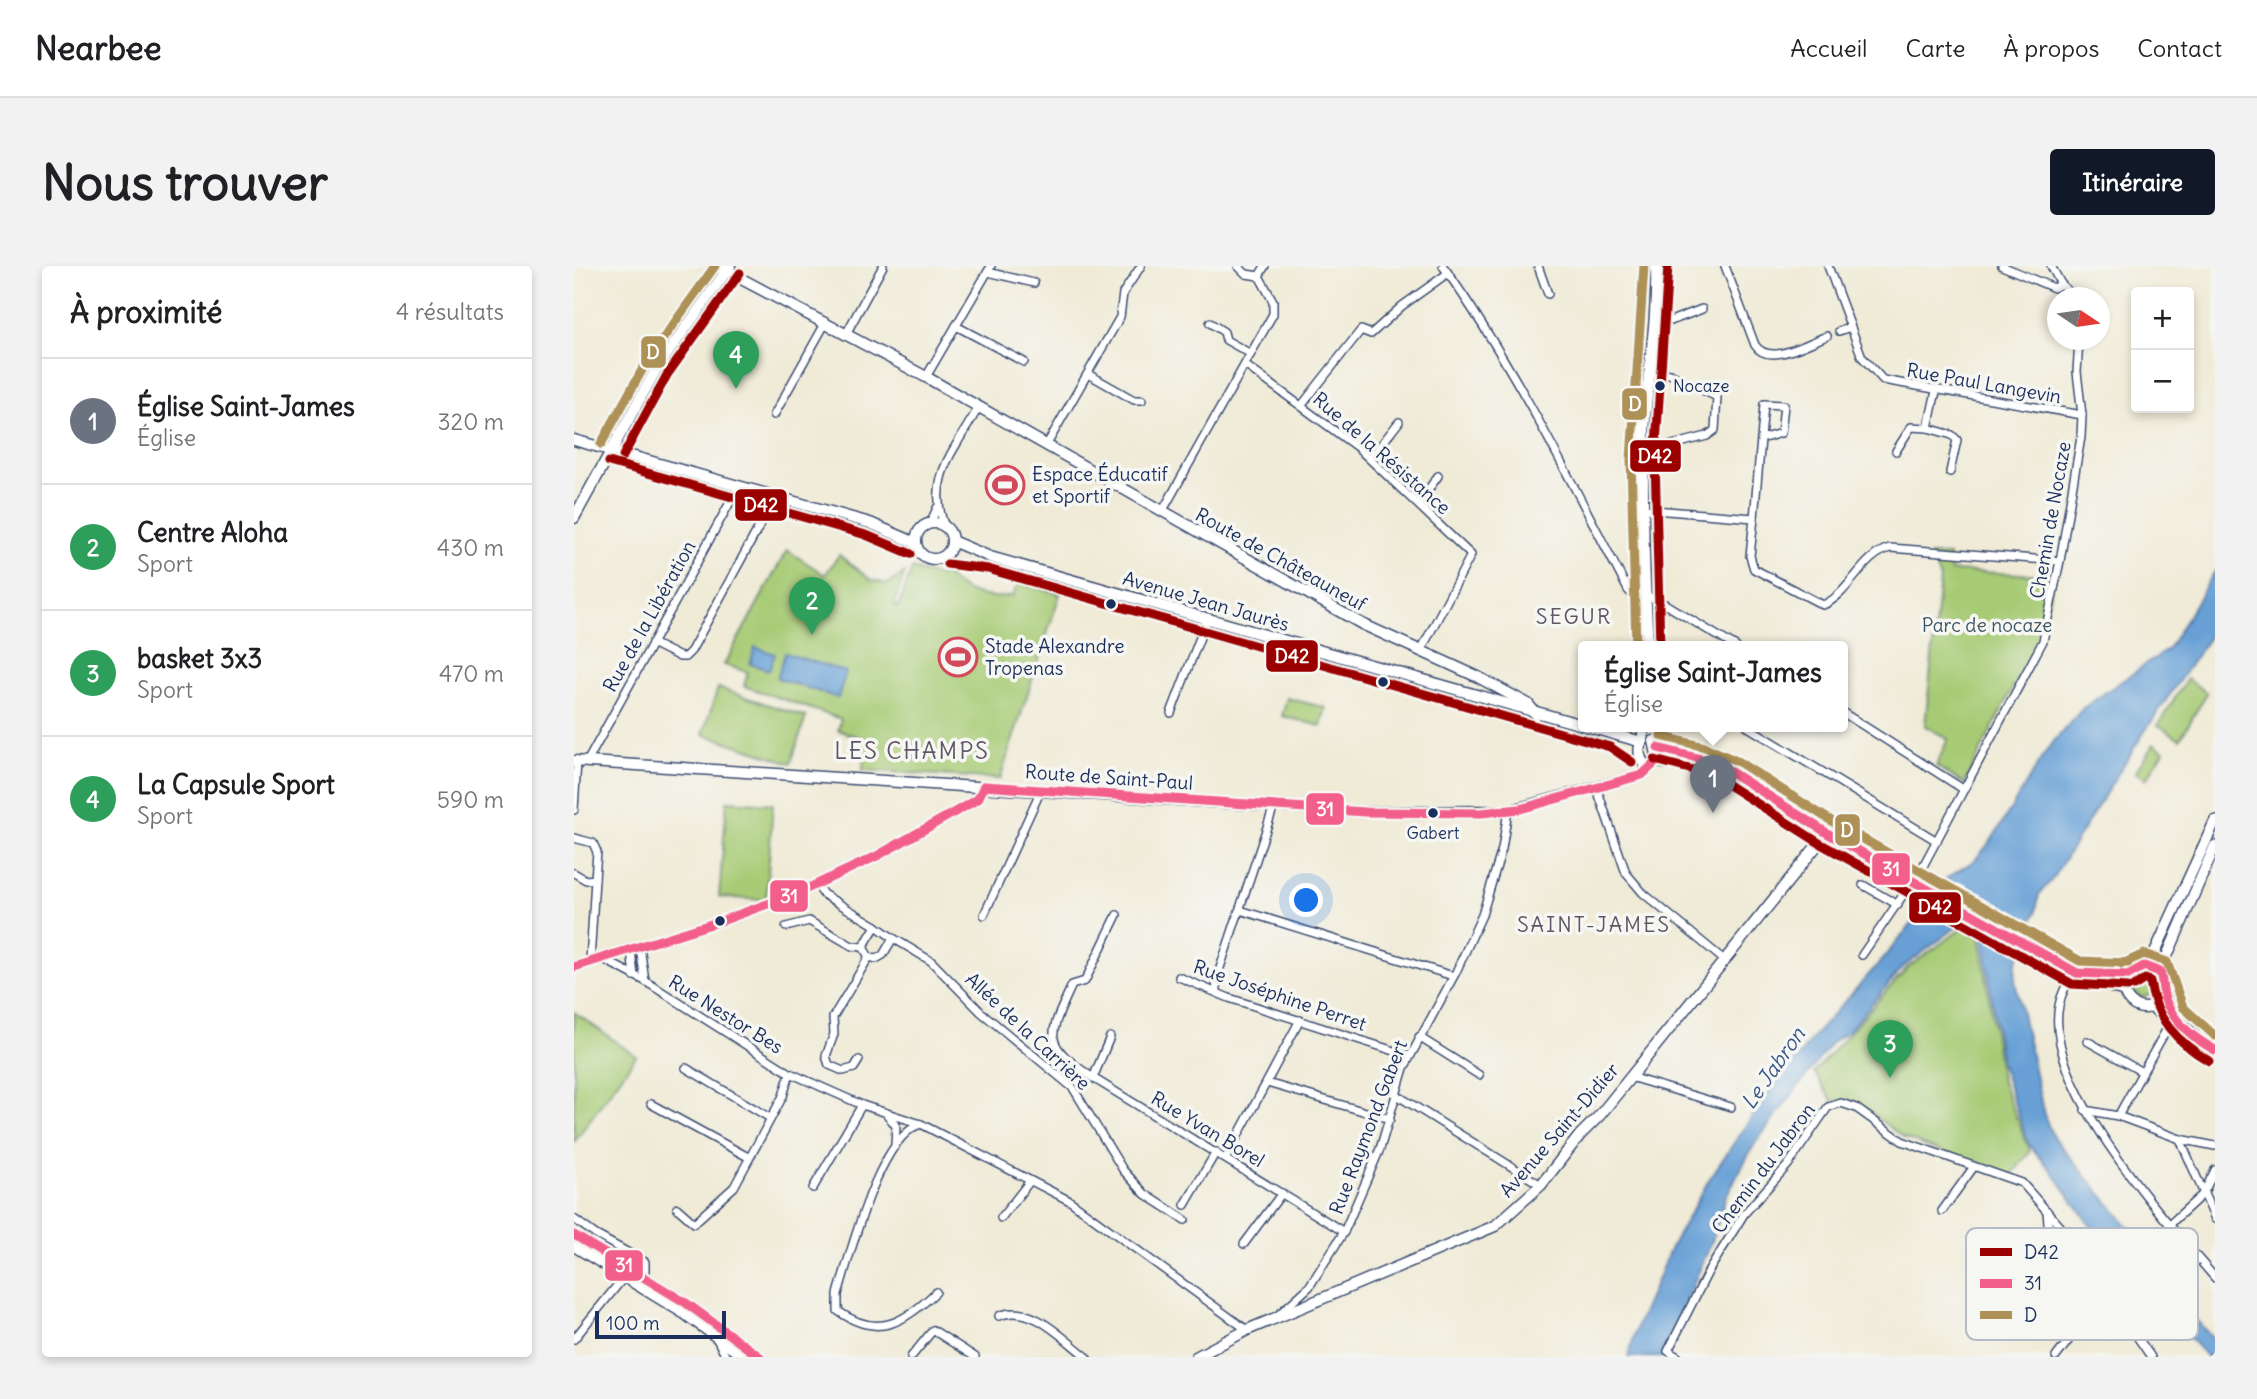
<!DOCTYPE html>
<html lang="fr">
<meta charset="utf-8">
<style>
:root{--surface:#fff;--page:#f2f2f2;--text:#202124;--muted:#757577;--line:#e0e0e0;--accent:#111827}
body{margin:0;font-family:Delius,sans-serif;background:var(--page);color:var(--text)}
.controls{position:absolute;right:21px;top:21px;display:grid;overflow:hidden;border-radius:7px;box-shadow:0 4px 10px #0003}
.controls button{width:63px;height:63px;display:grid;place-items:center;padding:0;border:0;border-bottom:2px solid var(--line);background:var(--surface);color:var(--text);font:35px sans-serif}
.compass{position:absolute;left:1473px;top:21px;width:63px;height:63px;border-radius:50%;background:var(--surface);box-shadow:0 4px 10px #0003;rotate:103deg}
.scale{position:absolute;left:21px;bottom:18px;width:131px;box-sizing:border-box;padding-left:7px;border:4px solid #1b2f5e;border-top:0;font-size:19px;line-height:24px;white-space:nowrap;color:#1b2f5e;-webkit-text-stroke:5px #f6f6f2;paint-order:stroke}
.you{position:absolute;left:733px;top:635px;width:24px;height:24px;margin:-18px;border:5px solid #fff;border-radius:50%;background:#1a73e8;box-shadow:0 0 0 10px #1a73e833}
.badge{display:grid;place-items:center;width:46px;height:46px;border-radius:50%;background:var(--accent);color:#fff;font-size:23px;font-weight:700}
.pin{position:absolute;translate:-50% -58px;filter:drop-shadow(0 2px 4px #0008)}
.pin::after{content:'';position:absolute;top:37px;width:24px;height:21px;background:inherit;clip-path:polygon(0 0,100% 0,50% 100%)}
.popup{position:absolute;left:1004px;top:375px;width:270px;height:91px;box-sizing:border-box;display:grid;place-content:center;border-radius:7px;background:var(--surface);filter:drop-shadow(0 2px 5px #0005);font-size:23px;white-space:nowrap;color:var(--muted)}
.popup b{font-size:26px;color:var(--text)}
.popup::after{content:'';position:absolute;left:50%;top:100%;margin-left:-14px;border:14px solid transparent;border-top-color:var(--surface)}
.list{margin:0;padding:0;list-style:none}
h2{display:flex;justify-content:space-between;align-items:center;height:91px;margin:0;padding:0 28px;font-size:30px}
h2 small{font-size:23px;font-weight:400;color:var(--muted)}
.list li{display:grid;grid-template-columns:46px 1fr auto;gap:21px;align-items:center;box-sizing:border-box;height:126px;padding:0 28px;border-top:2px solid var(--line)}
.list b{display:block;font-size:26px;white-space:nowrap}
.list p{margin:0;font-size:23px;white-space:nowrap;color:var(--muted)}
.list em{font-size:23px;font-style:normal;color:var(--muted)}
.map{position:relative;flex:none;width:1641px;height:1091px;overflow:hidden;border-radius:7px}
header{display:flex;align-items:center;gap:42px;box-sizing:border-box;height:98px;padding:0 35px;background:var(--surface);border-bottom:2px solid var(--line)}
header strong{font-size:33px}
nav{display:flex;gap:38px;margin-inline-start:auto;font-size:24px}
.intro{display:flex;align-items:center;justify-content:space-between;box-sizing:border-box;height:168px;padding:0 42px}
h1{margin:0;font-size:49px}
.button{padding:18px 32px;border-radius:7px;background:var(--accent);color:#fff;font-size:24px;font-weight:700}
main{display:flex;gap:42px;padding:0 42px}
aside{flex:1;background:var(--surface);border-radius:7px;box-shadow:0 4px 10px #0003}
.map>svg:first-child{display:block}
</style>
<header>
<strong>Nearbee</strong>
<nav><a>Accueil</a><a>Carte</a><a>À propos</a><a>Contact</a></nav>
</header>
<div class="intro"><h1>Nous trouver</h1><a class="button">Itinéraire</a></div>
<main>
<aside>
<h2>À proximité<small>4 résultats</small></h2>
<ul class="list">
<li><span class="badge" style="background:#6b7280">1</span><div><b>Église Saint-James</b><p>Église</p></div><em>320 m</em></li>
<li><span class="badge" style="background:#2e9e5b">2</span><div><b>Centre Aloha</b><p>Sport</p></div><em>430 m</em></li>
<li><span class="badge" style="background:#2e9e5b">3</span><div><b>basket 3x3</b><p>Sport</p></div><em>470 m</em></li>
<li><span class="badge" style="background:#2e9e5b">4</span><div><b>La Capsule Sport</b><p>Sport</p></div><em>590 m</em></li>
</ul>
</aside>
<div class="map">
<svg width="1641" height="1091" viewBox="0 0 1641 1091">
<rect width="100%" height="100%" fill="#f6f6f2"/>
<filter id="ink" filterUnits="userSpaceOnUse"><feTurbulence type="fractalNoise" baseFrequency=".0143" numOctaves="2"/><feDisplacementMap in="SourceGraphic" scale="14" xChannelSelector="R" yChannelSelector="G"/><feConvolveMatrix kernelMatrix="1 2 1 2 8 2 1 2 1" color-interpolation-filters="sRGB"/></filter>
<filter id="wash" filterUnits="userSpaceOnUse"><feTurbulence type="fractalNoise" baseFrequency=".00686" numOctaves="4" result="noise"/><feDisplacementMap in="SourceGraphic" scale="28" xChannelSelector="R" yChannelSelector="G"/><feGaussianBlur stdDeviation="1.57" result="paint"/><feColorMatrix in="noise" values="0 0 0 0 0 0 0 0 0 0 0 0 0 0 0 0 0 1.4 0 .05"/><feComposite in="paint" operator="in"/></filter>
<g filter="url(#wash)">
<rect width="100%" height="100%" fill="#f0ebd7"/>
<g fill="#a7cb75" stroke="#617d6a" stroke-width="2">
<path d="M299,265l27,8 -1,6 3,7 -14,1z"/>
<path d="M213,284l38,25 14,-20 32,25 16,4 17,-10 -10,31 4,2 14,-38 25,7 9,-1c17,19 41,25 67,21l5,-13 42,11 -60,185 -137,-9 2,-31 -27,-9 3,-11 -97,-33 4,-14 -24,-7z"/>
<path d="M1356,289l19,1 2,15 93,4 8,7 -9,47 -79,155 -28,-18 12,-27 -23,-13 15,-147z"/>
<path d="M1613,413l20,14 -27,46 -22,-14z"/>
<path d="M144,422l88,29 -15,46 -88,-29z"/>
<path d="M713,432l39,10 -5,18 -39,-10z"/>
<path d="M1580,478l10,7 -18,28 -11,-7z"/>
<path d="M153,535l46,3 -7,96 -47,-3z"/>
<path d="M1389,662l17,8 21,143 29,72 -20,26 -106,-39 -48,-36 -24,-1 -18,-29 93,-104z"/>
<path d="M1567,709l12,4 -3,4 4,10 -12,5 -9,-8v-7z"/>
<path d="M0,746l62,44 -62,86z"/>
</g>
<g fill="#67a0d6" stroke="#41689a" stroke-width="2">
<path d="M1641,305v57l-74,109 -90,144 -12,13 -3,18 -20,52 -1,17 29,134 9,22 97,115 10,28 55,61v16h-8l-44,-48 -39,-36 -73,-103 -22,-25 -28,-81 -18,-128 -5,-16 -8,-3 -67,50 -55,64 -16,11 -78,103 -28,51 -15,48 -50,113h-33l9,-31 35,-81 38,-67 70,-102 15,-14 19,-26 68,-76 47,-57 15,-23 31,-20 16,-19 57,-93 35,-40 85,-59z"/>
<path d="M181,381l20,7 -6,16 -19,-6z"/>
<path d="M211,387l61,19 -8,26 -61,-20z"/>
</g>
<path fill="#f0ebd7" d="M1364,618l93,52 -7,18 -48,-27 -1,-5 -7,1 -41,-23z"/>
</g>
<g filter="url(#ink)">
<g fill="none" stroke-linecap="round" stroke-linejoin="round">
<defs>
<g id="street">
<path d="M664,0l8,8 13,2"/>
<path d="M869,0c72,101 127,214 185,324l16,17"/>
<path d="M964,0l10,28"/>
<path d="M1151,0l30,79c14,22 52,-2 72,-9"/>
<path d="M1254,0l34,91 21,23 199,35"/>
<path d="M1428,0l52,22 7,-4"/>
<path d="M1477,0l10,18 14,14"/>
<path d="M414,6l46,11"/>
<path d="M685,10l6,-10"/>
<path d="M1082,56h12l34,-13"/>
<path d="M636,57l14,9 2,8 25,14"/>
<path d="M382,60l68,36"/>
<path d="M1265,65l12,-4"/>
<path d="M272,68l37,-68"/>
<path d="M671,99l113,83 113,107 -51,97"/>
<path d="M514,108l46,26h8"/>
<path d="M352,111l65,-111"/>
<path d="M1362,125l-8,37 24,7 5,5 -7,32"/>
<path d="M728,139l59,-75 10,4 31,-28 46,-33"/>
<path d="M200,149l52,-93"/>
<path d="M472,180l74,-129 3,-24 18,-27"/>
<path d="M1322,185l15,-24 17,1"/>
<path d="M1071,186l62,-16 8,-6 2,-33 -47,-23 -20,-3"/>
<path d="M796,193l29,-37"/>
<path d="M844,238l20,-28"/>
<path d="M1068,243l112,9 -4,38 4,13 69,36c27,-11 39,-50 67,-57l170,13"/>
<path d="M588,246l111,-198v-13l-14,-25"/>
<path d="M1180,252l7,-79 20,-6 3,-28 -20,-1 -3,35"/>
<path d="M356,258l7,-16"/>
<path d="M371,261c-20,-49 11,-78 33,-119"/>
<path d="M1071,329l15,6 76,46"/>
<path d="M78,377l28,14h5l6,-6 85,-155"/>
<path d="M1268,446l121,77"/>
<path d="M597,447l36,-94"/>
<path d="M1174,461l189,114"/>
<path d="M13,496l152,-276"/>
<path d="M1022,520l30,87 17,20 81,67"/>
<path d="M0,544l3,-49"/>
<path d="M0,572l19,5 4,9 -2,27 -9,1 -12,-7"/>
<path d="M1340,617l129,-242 17,-80 21,-124 1,-22 -5,-43 2,-32"/>
<path d="M1289,619l35,20"/>
<path d="M666,644l213,66"/>
<path d="M410,649l57,-125"/>
<path d="M543,649l-32,66 -13,4c-25,55 -30,57 21,93l251,154"/>
<path d="M212,661l23,-6 43,25 11,1 13,-21 -53,-32 -7,-10"/>
<path d="M319,672l38,23 50,51 92,76 50,82 22,24 40,26"/>
<path d="M66,681l5,34"/>
<path d="M57,684l3,26"/>
<path d="M1288,689l50,-73"/>
<path d="M295,691l7,2 7,-4 10,-17 -17,-12"/>
<path d="M27,692l44,23 145,92 72,32 59,19 149,77 177,129"/>
<path d="M16,695l5,-82"/>
<path d="M0,701c65,-24 134,-39 199,-64 72,-27 138,-65 205,-104l6,-13"/>
<path d="M1503,707c-4,5 -10,11 -13,17 -38,81 103,231 151,288"/>
<path d="M605,711l50,21 181,58"/>
<path d="M643,724l-1,-10 58,-174"/>
<path d="M845,771l60,38"/>
<path d="M1513,775l55,31"/>
<path d="M285,794l-5,8 -11,3 -14,-6 -3,-9 8,-22 -1,-17 36,-60 -6,-10"/>
<path d="M112,802l84,50"/>
<path d="M1056,811l101,30"/>
<path d="M519,812l17,-41"/>
<path d="M693,817l123,36"/>
<path d="M821,828l146,91"/>
<path d="M77,838l97,53"/>
<path d="M1511,844l33,6 62,23 35,7"/>
<path d="M312,847l10,13 -1,20"/>
<path d="M1544,850l51,-91"/>
<path d="M347,858c-42,12 -71,131 -83,170v17c40,28 66,12 98,-19"/>
<path d="M1606,873l35,80"/>
<path d="M652,892l74,-138"/>
<path d="M239,922l49,-83"/>
<path d="M611,939l31,-53"/>
<path d="M103,942l17,15 40,-36 49,-91 7,-23"/>
<path d="M1368,945l31,-43"/>
<path d="M1473,945l2,24 14,7 8,-3"/>
<path d="M427,952l29,-37"/>
<path d="M0,953l22,16 49,27v16"/>
<path d="M1596,958l33,-30 12,-24"/>
<path d="M670,978l38,-51"/>
<path d="M425,1050c32,-14 64,23 88,41"/>
<path d="M703,1050l32,-29 35,-55 36,-83 24,-81 52,-96 26,-57 20,-66 6,-38"/>
<path d="M142,1071l10,20"/>
<path d="M0,1073l50,-62"/>
<path d="M337,1091l22,-27 42,27"/>
<path d="M1104,1091l-10,-6 40,-79 36,-58 44,-49 40,-58 13,-4 15,5 46,33 120,42 45,51 84,123"/>
<path d="M1482,1091l38,-50 16,-9"/>
</g>
<g id="secondary">
<path d="M143,0l209,111 436,247 116,53 50,27 8,10"/>
<path d="M0,174l296,83 46,20"/>
<path d="M0,252l83,-150 73,-102"/>
<circle cx="360" cy="275" r="18"/>
<path d="M378,275l38,16 652,185"/>
<path d="M1074,381c-4,-72 -7,-143 -4,-215 3,-56 14,-110 12,-166"/>
<path d="M1069,475v-14"/>
<path d="M1068,476c-5,7 -2,16 2,22l7,1"/>
<path d="M1084,482l43,11 30,13 96,61 250,140 51,2"/>
<path d="M0,495l791,51 143,-1 134,-36 16,-16 -4,-18"/>
<path d="M1082,496l38,5 65,27"/>
<path d="M1570,700l11,-14 60,-131"/>
<circle cx="1571" cy="721" r="21"/>
<path d="M1586,706l55,-126"/>
<path d="M1510,710l6,5 35,10"/>
<path d="M1590,730l8,16 23,24"/>
<path d="M1578,740l17,19 46,25"/>
<path d="M0,969l112,68 74,54"/>
<path d="M0,980l111,68 59,43"/>
<path d="M622,1091l51,-27 248,-104 46,-41 39,-50 20,-20 227,-282"/>
</g>
</defs>
<use href="#street" stroke="#3b4b70" stroke-width="10"/>
<use href="#secondary" stroke="#3b4b70" stroke-width="13"/>
<use href="#street" stroke="#fff" stroke-width="7"/>
<use href="#secondary" stroke="#fff" stroke-width="10"/>
<defs>
<g id="bus-1">
<path d="M1084,482l43,11 30,13 96,61 250,140 51,2"/>
<path d="M410,520l381,26 116,1 39,-4 122,-34 14,-13"/>
<path d="M0,701l150,-47 76,-28 77,-36 101,-57 6,-13"/>
<path d="M1554,709l16,-9 16,6c3,9 2,18 5,27 8,23 30,40 50,51"/>
<path d="M0,969l112,68 74,54"/>
</g>
<g id="bus-2">
<path d="M49,190l44,-81 73,-102"/>
<path d="M35,196l257,73 45,19"/>
<path d="M373,298l41,5 622,178 22,15"/>
<path d="M1086,380l-5,-187 13,-193"/>
<path d="M1081,494l42,11 28,12 96,61 251,140 56,3"/>
<path d="M1560,720l11,-7 5,2c5,38 27,61 59,80"/>
</g>
<g id="bus-3">
<path d="M27,178l46,-83 68,-95"/>
<path d="M1062,381l-5,-188 13,-193"/>
<path d="M1087,470l44,11 32,14 96,61 247,139 48,2"/>
<path d="M1548,698l22,-10 23,8 16,45 32,29"/>
</g>
</defs>
<use href="#bus-1" stroke="#f6f6f2" stroke-width="14"/>
<use href="#bus-2" stroke="#f6f6f2" stroke-width="14"/>
<use href="#bus-3" stroke="#f6f6f2" stroke-width="14"/>
<use href="#bus-1" stroke="#f35f8b" stroke-width="9"/>
<use href="#bus-2" stroke="#9b0000" stroke-width="9"/>
<use href="#bus-3" stroke="#ae9156" stroke-width="9"/>
</g>
</g>
<defs>
<symbol id="stadium-ring" viewBox="-11 -11 22 22"><circle r="9.5" fill="#f6f6f2" stroke="#d1495b" stroke-width="1.5"/><path d="M0-5a6.5 5 0 1 0 0 10a6.5 5 0 1 0 0-10ZM-3.5-1.8h7v3.6h-7Z" fill="#d1495b"/></symbol>
</defs>
<g fill-rule="evenodd">
<use href="#stadium-ring" x="409" y="197" width="44" height="44"/>
<use href="#stadium-ring" x="362" y="369" width="44" height="44"/>
</g>
<g fill="#1b2f5e" stroke="#f6f6f2" stroke-width="2.5">
<circle cx="1086" cy="120" r="6"/>
<circle cx="537" cy="338" r="6"/>
<circle cx="809" cy="416" r="6"/>
<circle cx="859" cy="547" r="6"/>
<circle cx="146" cy="655" r="6"/>
</g>
<g text-anchor="middle" dominant-baseline="central" stroke-width="7" stroke-linejoin="round" paint-order="stroke">
<g font-size="17" fill="#1b2f5e" stroke="#f6f6f2" text-anchor="start">
<text x="1099" y="120">Nocaze</text>
<text x="859" y="567" text-anchor="middle">Gabert</text>
</g>
<g font-size="19" fill="#1b2f5e" stroke="#f6f6f2">
<text transform="translate(1410 117) rotate(10)">Rue Paul Langevin</text>
<text transform="translate(808 187) rotate(41)">Rue de la Résistance</text>
<text transform="translate(1476 254) rotate(-80)">Chemin de Nocaze</text>
<text transform="translate(707 293) rotate(29)">Route de Châteauneuf</text>
<text transform="translate(632 335) rotate(16)">Avenue Jean Jaurès</text>
<text transform="translate(75 350) rotate(-61)">Rue de la Libération</text>
<text transform="translate(535 511) rotate(4)">Route de Saint-Paul</text>
<text transform="translate(706 729) rotate(19)">Rue Joséphine Perret</text>
<text transform="translate(152 748) rotate(32)">Rue Nestor Bes</text>
<text transform="translate(454 765) rotate(43)">Allée de la Carrière</text>
<text transform="translate(794 861) rotate(-69)">Rue Raymond Gabert</text>
<text transform="translate(634 863) rotate(31)">Rue Yvan Borel</text>
<text transform="translate(985 864) rotate(-49)">Avenue Saint-Didier</text>
<text transform="translate(1189 902) rotate(-53)">Chemin du Jabron</text>
</g>
<g font-size="19" fill="#1b2f5e" stroke="#f6f6f2" text-anchor="start">
<text x="458" y="208">Espace Éducatif<tspan x="458" dy="22">et Sportif</tspan></text>
<text x="411" y="380">Stade Alexandre<tspan x="411" dy="22">Tropenas</tspan></text>
</g>
<g font-size="19" fill="#3e5664" stroke="#f6f6f2">
<text x="1413" y="359">Parc de nocaze</text>
</g>
<g font-size="21" letter-spacing="2" fill="#605766" stroke="#f6f6f2">
<text x="1000" y="350">SEGUR</text>
<text x="1020" y="658">SAINT-JAMES</text>
</g>
<g font-size="21" font-style="italic" fill="#365788" stroke="#f6f6f2">
<text transform="translate(1199 802) rotate(-55)">Le Jabron</text>
</g>
<g font-size="23" letter-spacing="2" fill="#605766" stroke="#f6f6f2">
<text x="338" y="484">LES CHAMPS</text>
</g>
</g>
<rect x="1392" y="962" width="232" height="112" rx="10" fill="#f6f6f2" stroke="#b4bac6" stroke-width="2"/>
<rect x="1406" y="982" width="32" height="8" fill="#9b0000"/>
<rect x="1406" y="1013" width="32" height="9" fill="#f35f8b"/>
<rect x="1406" y="1045" width="32" height="8" fill="#ae9156"/>
<g font-size="19" fill="#1b2f5e">
<text x="1450" y="993">D42</text>
<text x="1450" y="1024">31</text>
<text x="1450" y="1056">D</text>
</g>
<g stroke="#f6f6f2" stroke-width="2.5">
<rect x="66" y="69" width="27" height="34" rx="7" fill="#ae9156"/>
<rect x="1047" y="121" width="27" height="34" rx="7" fill="#ae9156"/>
<rect x="1055" y="173" width="53" height="34" rx="7" fill="#9b0000"/>
<rect x="160" y="222" width="54" height="34" rx="7" fill="#9b0000"/>
<rect x="691" y="373" width="54" height="34" rx="7" fill="#9b0000"/>
<rect x="731" y="526" width="40" height="34" rx="7" fill="#f35f8b"/>
<rect x="1260" y="547" width="27" height="34" rx="7" fill="#ae9156"/>
<rect x="1297" y="586" width="40" height="34" rx="7" fill="#f35f8b"/>
<rect x="195" y="613" width="40" height="34" rx="7" fill="#f35f8b"/>
<rect x="1334" y="625" width="54" height="33" rx="7" fill="#9b0000"/>
<rect x="30" y="983" width="40" height="33" rx="7" fill="#f35f8b"/>
</g>
<g font-size="19" text-anchor="middle" font-weight="bold" fill="#fff">
<text x="79" y="93">D</text>
<text x="1061" y="145">D</text>
<text x="1081" y="197">D42</text>
<text x="187" y="246">D42</text>
<text x="718" y="397">D42</text>
<text x="751" y="550">31</text>
<text x="1273" y="571">D</text>
<text x="1317" y="610">31</text>
<text x="215" y="637">31</text>
<text x="1361" y="648">D42</text>
<text x="50" y="1006">31</text>
</g>
</svg>
<div class="controls">
<button>+</button>
<button>−</button>
</div>
<svg class="compass" viewBox="-18 -18 36 36"><path d="M0-13l5 13h-10z" fill="#e53935"/><path d="M0 13l5-13h-10z" fill="#757577"/></svg>
<div class="scale">100 m</div>
<div class="you"></div>
<div class="pin badge" style="left:1139px;top:547px;background:#6b7280">1</div>
<div class="popup"><b>Église Saint-James</b>Église</div>
<div class="pin badge" style="left:238px;top:369px;background:#2e9e5b">2</div>
<div class="pin badge" style="left:1316px;top:812px;background:#2e9e5b">3</div>
<div class="pin badge" style="left:162px;top:123px;background:#2e9e5b">4</div>
</div>
</main>
